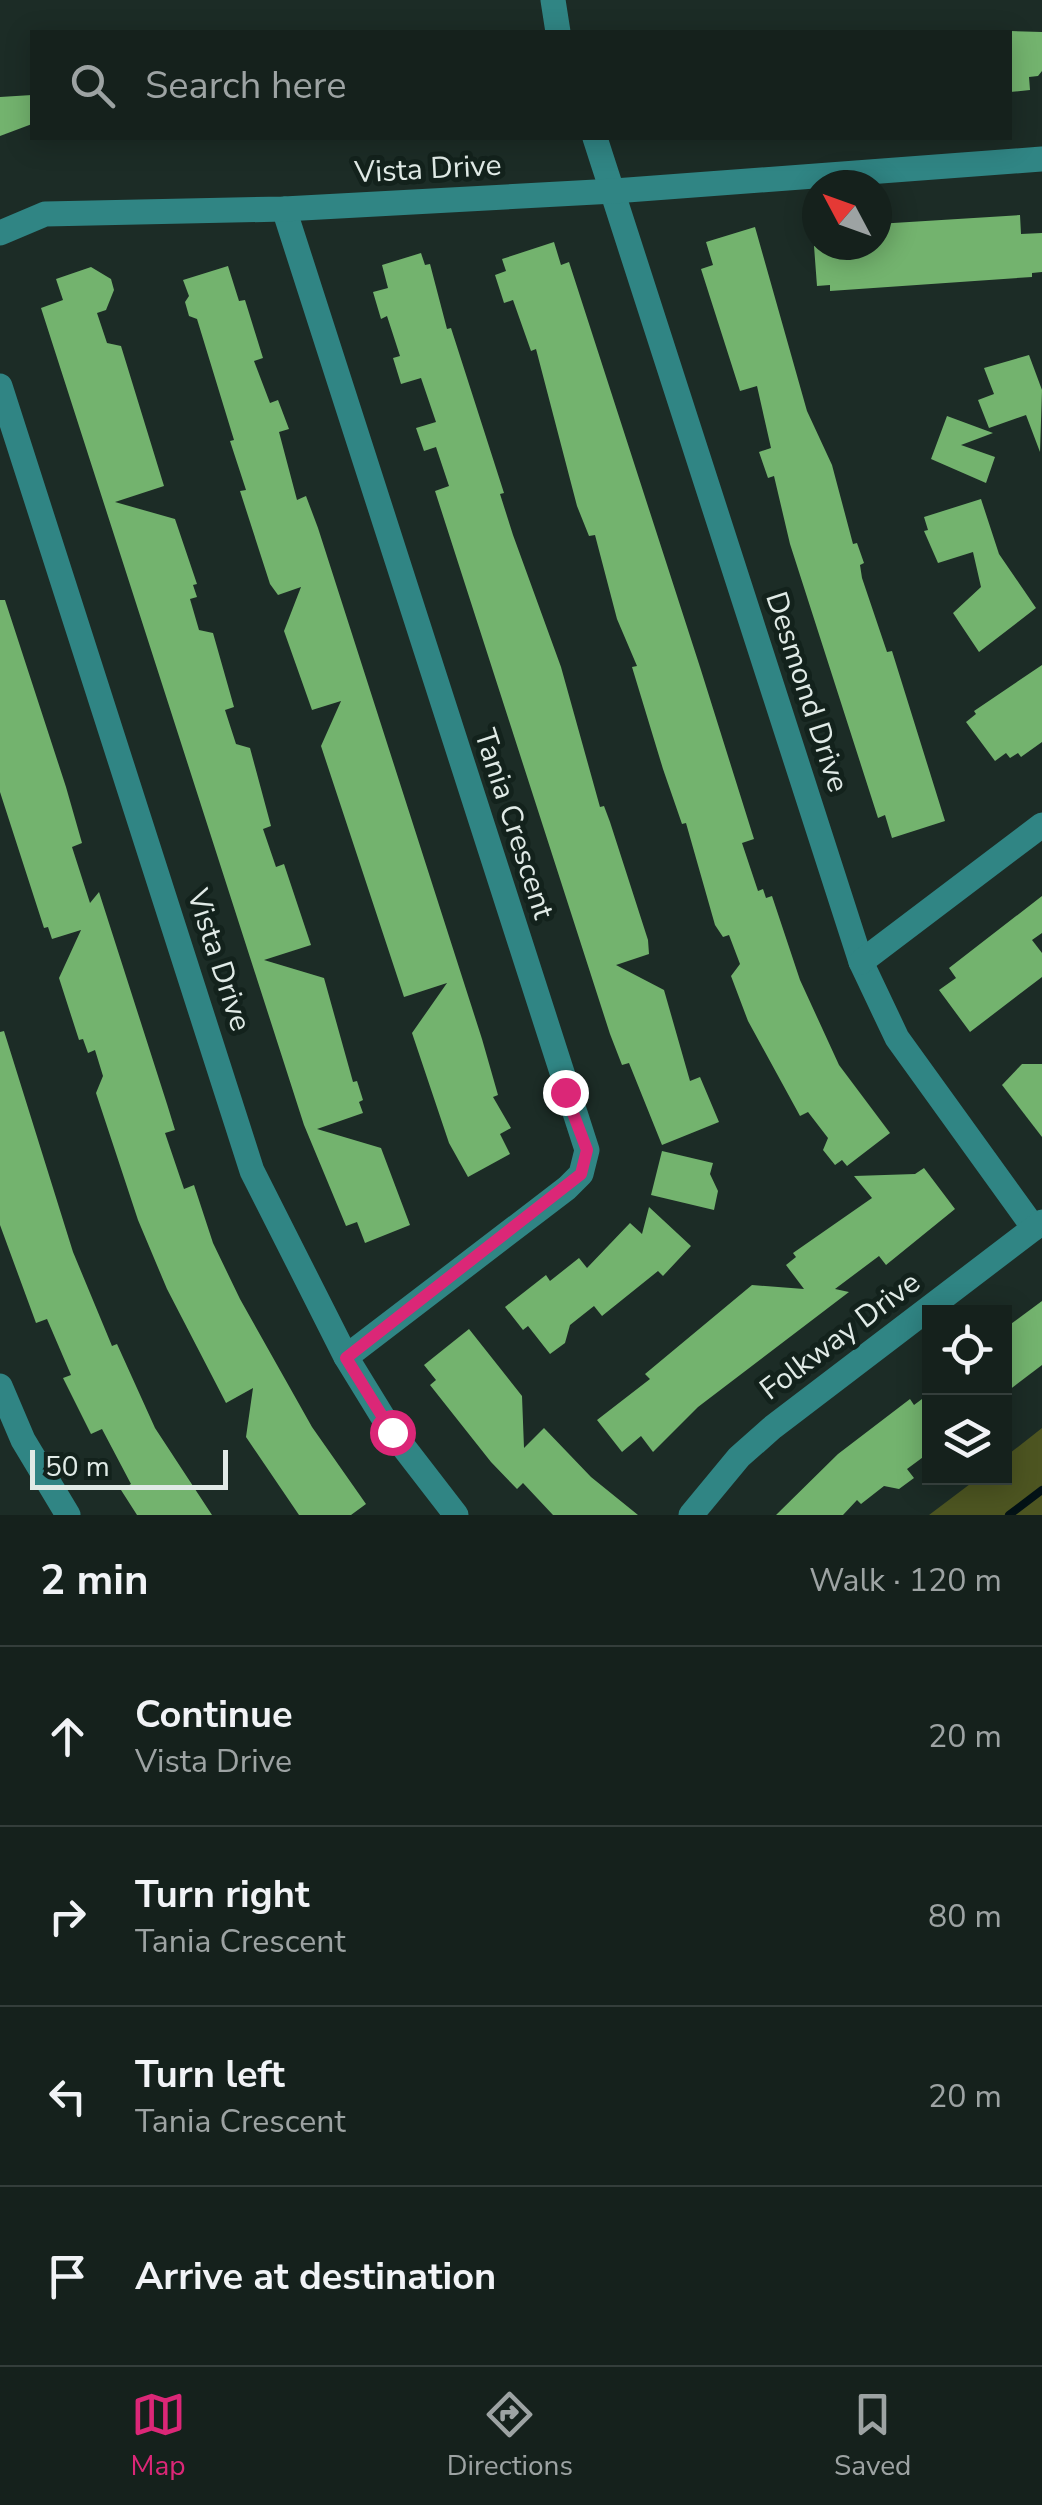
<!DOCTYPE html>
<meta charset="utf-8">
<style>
:root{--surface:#15211c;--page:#222e29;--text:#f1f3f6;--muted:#9da3a3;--line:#343e3b;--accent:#db2777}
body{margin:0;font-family:"Nunito Sans",sans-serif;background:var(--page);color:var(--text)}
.controls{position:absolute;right:30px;bottom:30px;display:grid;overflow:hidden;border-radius:0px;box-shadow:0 5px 25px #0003}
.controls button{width:90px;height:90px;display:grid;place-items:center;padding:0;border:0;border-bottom:2px solid var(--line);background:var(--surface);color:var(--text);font:50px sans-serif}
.compass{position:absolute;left:802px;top:170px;width:90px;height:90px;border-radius:50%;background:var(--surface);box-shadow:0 5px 25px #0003;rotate:311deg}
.scale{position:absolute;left:30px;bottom:25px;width:198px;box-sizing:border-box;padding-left:10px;border:5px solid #e0eae6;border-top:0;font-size:28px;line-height:35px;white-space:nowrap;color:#e0eae6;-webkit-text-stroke:8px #13221c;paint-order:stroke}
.stop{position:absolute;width:30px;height:30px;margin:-22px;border:8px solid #db2777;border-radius:50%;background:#fff}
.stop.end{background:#db2777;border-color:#fff;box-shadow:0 2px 10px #0008}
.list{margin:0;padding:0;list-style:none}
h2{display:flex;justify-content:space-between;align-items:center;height:130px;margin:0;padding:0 40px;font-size:42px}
h2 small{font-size:32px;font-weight:400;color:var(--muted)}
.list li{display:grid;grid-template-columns:65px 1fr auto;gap:30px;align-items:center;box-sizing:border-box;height:180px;padding:0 40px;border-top:2px solid var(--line)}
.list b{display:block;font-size:38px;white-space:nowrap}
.list p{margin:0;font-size:32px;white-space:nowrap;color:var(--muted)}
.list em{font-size:32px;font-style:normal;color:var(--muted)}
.icon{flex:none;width:55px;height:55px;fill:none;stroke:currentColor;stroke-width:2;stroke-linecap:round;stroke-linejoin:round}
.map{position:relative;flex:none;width:1042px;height:1515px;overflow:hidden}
.search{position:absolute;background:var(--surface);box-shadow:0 5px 25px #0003;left:30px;right:30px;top:30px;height:110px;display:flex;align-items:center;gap:25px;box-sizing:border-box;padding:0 35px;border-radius:0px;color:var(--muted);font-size:38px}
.sheet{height:850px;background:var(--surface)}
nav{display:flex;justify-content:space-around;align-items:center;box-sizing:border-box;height:140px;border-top:2px solid var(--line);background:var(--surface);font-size:28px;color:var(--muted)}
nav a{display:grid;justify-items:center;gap:5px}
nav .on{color:var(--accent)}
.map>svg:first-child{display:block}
</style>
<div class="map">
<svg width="1042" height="1515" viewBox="0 0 1042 1515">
<rect width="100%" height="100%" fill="#1c2c26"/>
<path fill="#4d5521" d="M1042,1428v87h-113l49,-37h26l1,-21z"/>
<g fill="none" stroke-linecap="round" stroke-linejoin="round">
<path stroke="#031216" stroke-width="8" d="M1009,1515l33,-25"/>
</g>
<g fill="#73b36e">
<path d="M1010,31l32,1v39l-4,5 -9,1 1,13 -20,2z"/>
<path d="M32,95v29l-32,12v-39z"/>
<path d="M1020,215l1,19 21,-1v39l-10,1v4l-202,14v-6l-13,1 -3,-40 63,-1v-21z"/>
<path d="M755,227l52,184 25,54 21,79 4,-1 7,20 -4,2 2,13 25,74 5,-1 53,170 -53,17 -7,-23 -7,3 -88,-274 -16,-68 -6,2 -9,-26 12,-4 -14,-62 -17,5 -39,-122 12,-4 -7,-23z"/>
<path d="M554,242l7,23 8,-3 131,405 54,172 -12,4 16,48 5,-2 3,9 6,-2 28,84 39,85 51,68 -43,33 -5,-6 -7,5 -12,-15 5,-12 -20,-26 -8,4 -52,-95 -17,-45 9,-12 -11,-29 -6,2 -8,-12 -29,-102 -4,1 -19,-55 -31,-102 5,-1 -20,-47 -22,-84 -6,1 -12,-30 -41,-157 -5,2 -18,-51 -9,3 -9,-28 11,-4 -4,-12z"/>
<path d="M421,253l4,12 5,-1 17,65 4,-1 53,165 -4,1 13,41 48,132 39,140 4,-1 6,16 38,118 1,14 -33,11 48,25 26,91 10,-4 19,45 -57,23 -33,-82 -7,2 -12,-31 -175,-543 14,-5 -13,-39 -12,4 -8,-23 20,-6 -15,-44 -20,6 -8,-26 7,-2 -13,-40 -6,3 -8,-27 15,-4 -6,-23z"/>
<path d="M228,266l11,35 6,-1 18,58 -9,3 16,42 8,-3 11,29 -10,3 18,68 9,-4 12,32 164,511 16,56 -5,2 18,31 -11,6 10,20 -42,23 -19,-34 -37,-110 35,-50 -43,14 -83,-251 20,-45 -29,9 -28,-79 17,-44 -23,8 -8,-11 -30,-93 6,-1 -16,-49 4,-1 -37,-121 -8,-3 -4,-14 4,-6 -6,-16z"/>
<path d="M91,267l20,12 3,11 -8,20 -9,3 10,30 14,3 43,140 -49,16 60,17 22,65 -4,1 4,12 -7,2 9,31 14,3 21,74 -9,3 11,34 14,4 21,78 -8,3 13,38 8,-3 27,81 -47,15 60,18 29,104 4,-1 6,19 -4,2 4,11 -46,16 64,19 29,77 -45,18 -8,-21 -11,4 -42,-101 -263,-817 22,-8 -7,-21z"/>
<path d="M1029,355l13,35 -2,62 -14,-37 -37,13 -11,-28 16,-6 -10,-26z"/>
<path d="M947,416l46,17 -32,12 34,12 -9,26 -55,-24z"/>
<path d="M981,499l18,55 37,54 -57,44 -26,-39 28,-26 -8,-35 -35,11 -14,-32 4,-1 -4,-13z"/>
<path d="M0,600h5l61,187 16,56 -10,4 18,56 9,-11 68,212 8,26 -10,3 19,56 10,-4 19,58 27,56 72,128 54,77 -15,11h-52l-53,-78 7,-49 -27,15 -59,-114 -29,-69 -42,-127 7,-17 -8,-26 -7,3 -5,-14 -4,1 -20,-62 22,-48 -29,9 -4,-12 -4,1 -44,-136z"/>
<path d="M1042,665v77l-21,15 -3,-4 -8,5 -4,-5 -11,8 -29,-39 10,-8 -2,-3z"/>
<path d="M1042,896v37l-10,7 10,13v24l-72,55 -31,-42 17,-12 -7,-10z"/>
<path d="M4,1031l69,221 39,94 5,-2 38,84 57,87h-75l-16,-25 10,-6 -29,-55 -11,5 -28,-56 8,-3 -24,-56 -11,4 -36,-98v-193z"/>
<path d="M1022,1064h20v73l-40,-52z"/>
<path d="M662,1151l51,12 -3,11 8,17 -4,19 -63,-15z"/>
<path d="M924,1168l31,41 -69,56 -7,-9 -44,33 14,3 -151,115 -45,45 -12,-16 -19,16 -25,-32 53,-41 -5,-5 107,-89 52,4 -18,-24 10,-8 -3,-4 79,-55 -18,-22 61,-2z"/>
<path d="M649,1207l42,39 -28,30 -5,-5 -56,45 -8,-10 -24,19 -5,18 -15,11 -22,-28 -5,4 -18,-23 41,-32 4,6 29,-23 8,10 43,-45 12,11z"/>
<path d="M1042,1301v64l-38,29v-65z"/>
<path d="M469,1329l53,67 2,52 20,-20 47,49 47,38h-85l-30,-32 -6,6 -26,-27 -61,-77 6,-5 -12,-15z"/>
<path d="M930,1393v59l-23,17 7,9 -15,11 -15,-3 -23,18 -4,-4 -14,15h-67l62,-61 72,-55 4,6z"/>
</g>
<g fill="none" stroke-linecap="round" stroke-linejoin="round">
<g stroke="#308584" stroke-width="25">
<path d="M553,0l5,32"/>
<path d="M595,138l266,824 36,76 137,190"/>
<path d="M284,209l303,941 -6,24 -14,14 -221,169"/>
<path d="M0,233l45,-19 239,-5 330,-18 428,-32"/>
<path d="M0,386l252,785 94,186 46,75 64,83"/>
<path d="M861,962l181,-137"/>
<path d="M0,1386l23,54 45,75"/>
<path d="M691,1515l48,-58 34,-30 269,-205"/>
</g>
</g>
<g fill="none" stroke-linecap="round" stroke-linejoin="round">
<path stroke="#db2777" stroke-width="12" d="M392,1432l-46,-74 235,-184 6,-24 -22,-58"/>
</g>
<g text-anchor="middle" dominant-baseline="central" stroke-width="10" stroke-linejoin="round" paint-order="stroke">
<g font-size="30" fill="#e0eae6" stroke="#13221c">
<text transform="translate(428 169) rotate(-3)">Vista Drive</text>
<text transform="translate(807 692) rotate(72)">Desmond Drive</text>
<text transform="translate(514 824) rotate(72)">Tania Crescent</text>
<text transform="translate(219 960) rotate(72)">Vista Drive</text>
<text transform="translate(840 1336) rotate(-37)">Folkway Drive</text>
</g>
</g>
</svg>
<div class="controls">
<button><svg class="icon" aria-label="locate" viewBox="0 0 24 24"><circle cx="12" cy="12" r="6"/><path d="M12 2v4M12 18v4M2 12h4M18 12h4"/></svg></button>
<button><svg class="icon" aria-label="layers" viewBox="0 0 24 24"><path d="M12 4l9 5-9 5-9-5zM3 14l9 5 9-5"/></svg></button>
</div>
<svg class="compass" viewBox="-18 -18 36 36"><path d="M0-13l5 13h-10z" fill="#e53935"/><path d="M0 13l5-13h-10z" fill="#9da3a3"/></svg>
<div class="scale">50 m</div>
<div class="stop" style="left:392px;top:1432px"></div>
<div class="stop end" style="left:565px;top:1092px"></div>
<div class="search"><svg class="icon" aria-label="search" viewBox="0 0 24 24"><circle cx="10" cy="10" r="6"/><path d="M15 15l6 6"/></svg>Search here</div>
</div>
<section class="sheet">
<h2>2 min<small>Walk · 120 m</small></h2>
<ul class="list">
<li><svg class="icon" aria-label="ahead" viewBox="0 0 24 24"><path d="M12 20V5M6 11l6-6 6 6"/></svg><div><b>Continue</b><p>Vista Drive</p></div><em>20 m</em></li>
<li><svg class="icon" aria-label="right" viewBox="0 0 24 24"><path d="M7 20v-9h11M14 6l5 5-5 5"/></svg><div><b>Turn right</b><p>Tania Crescent</p></div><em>80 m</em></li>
<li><svg class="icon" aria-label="left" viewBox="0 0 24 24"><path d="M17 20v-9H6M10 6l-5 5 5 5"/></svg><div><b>Turn left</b><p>Tania Crescent</p></div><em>20 m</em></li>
<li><svg class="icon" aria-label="arrive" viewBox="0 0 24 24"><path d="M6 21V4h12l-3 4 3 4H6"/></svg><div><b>Arrive at destination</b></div></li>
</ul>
</section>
<nav>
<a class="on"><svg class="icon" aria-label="map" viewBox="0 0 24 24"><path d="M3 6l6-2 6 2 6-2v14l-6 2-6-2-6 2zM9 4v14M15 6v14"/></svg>Map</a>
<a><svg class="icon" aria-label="directions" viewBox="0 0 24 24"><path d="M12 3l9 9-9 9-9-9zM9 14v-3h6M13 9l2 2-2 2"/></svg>Directions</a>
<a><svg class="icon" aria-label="saved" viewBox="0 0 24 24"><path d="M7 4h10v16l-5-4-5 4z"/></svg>Saved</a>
</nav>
